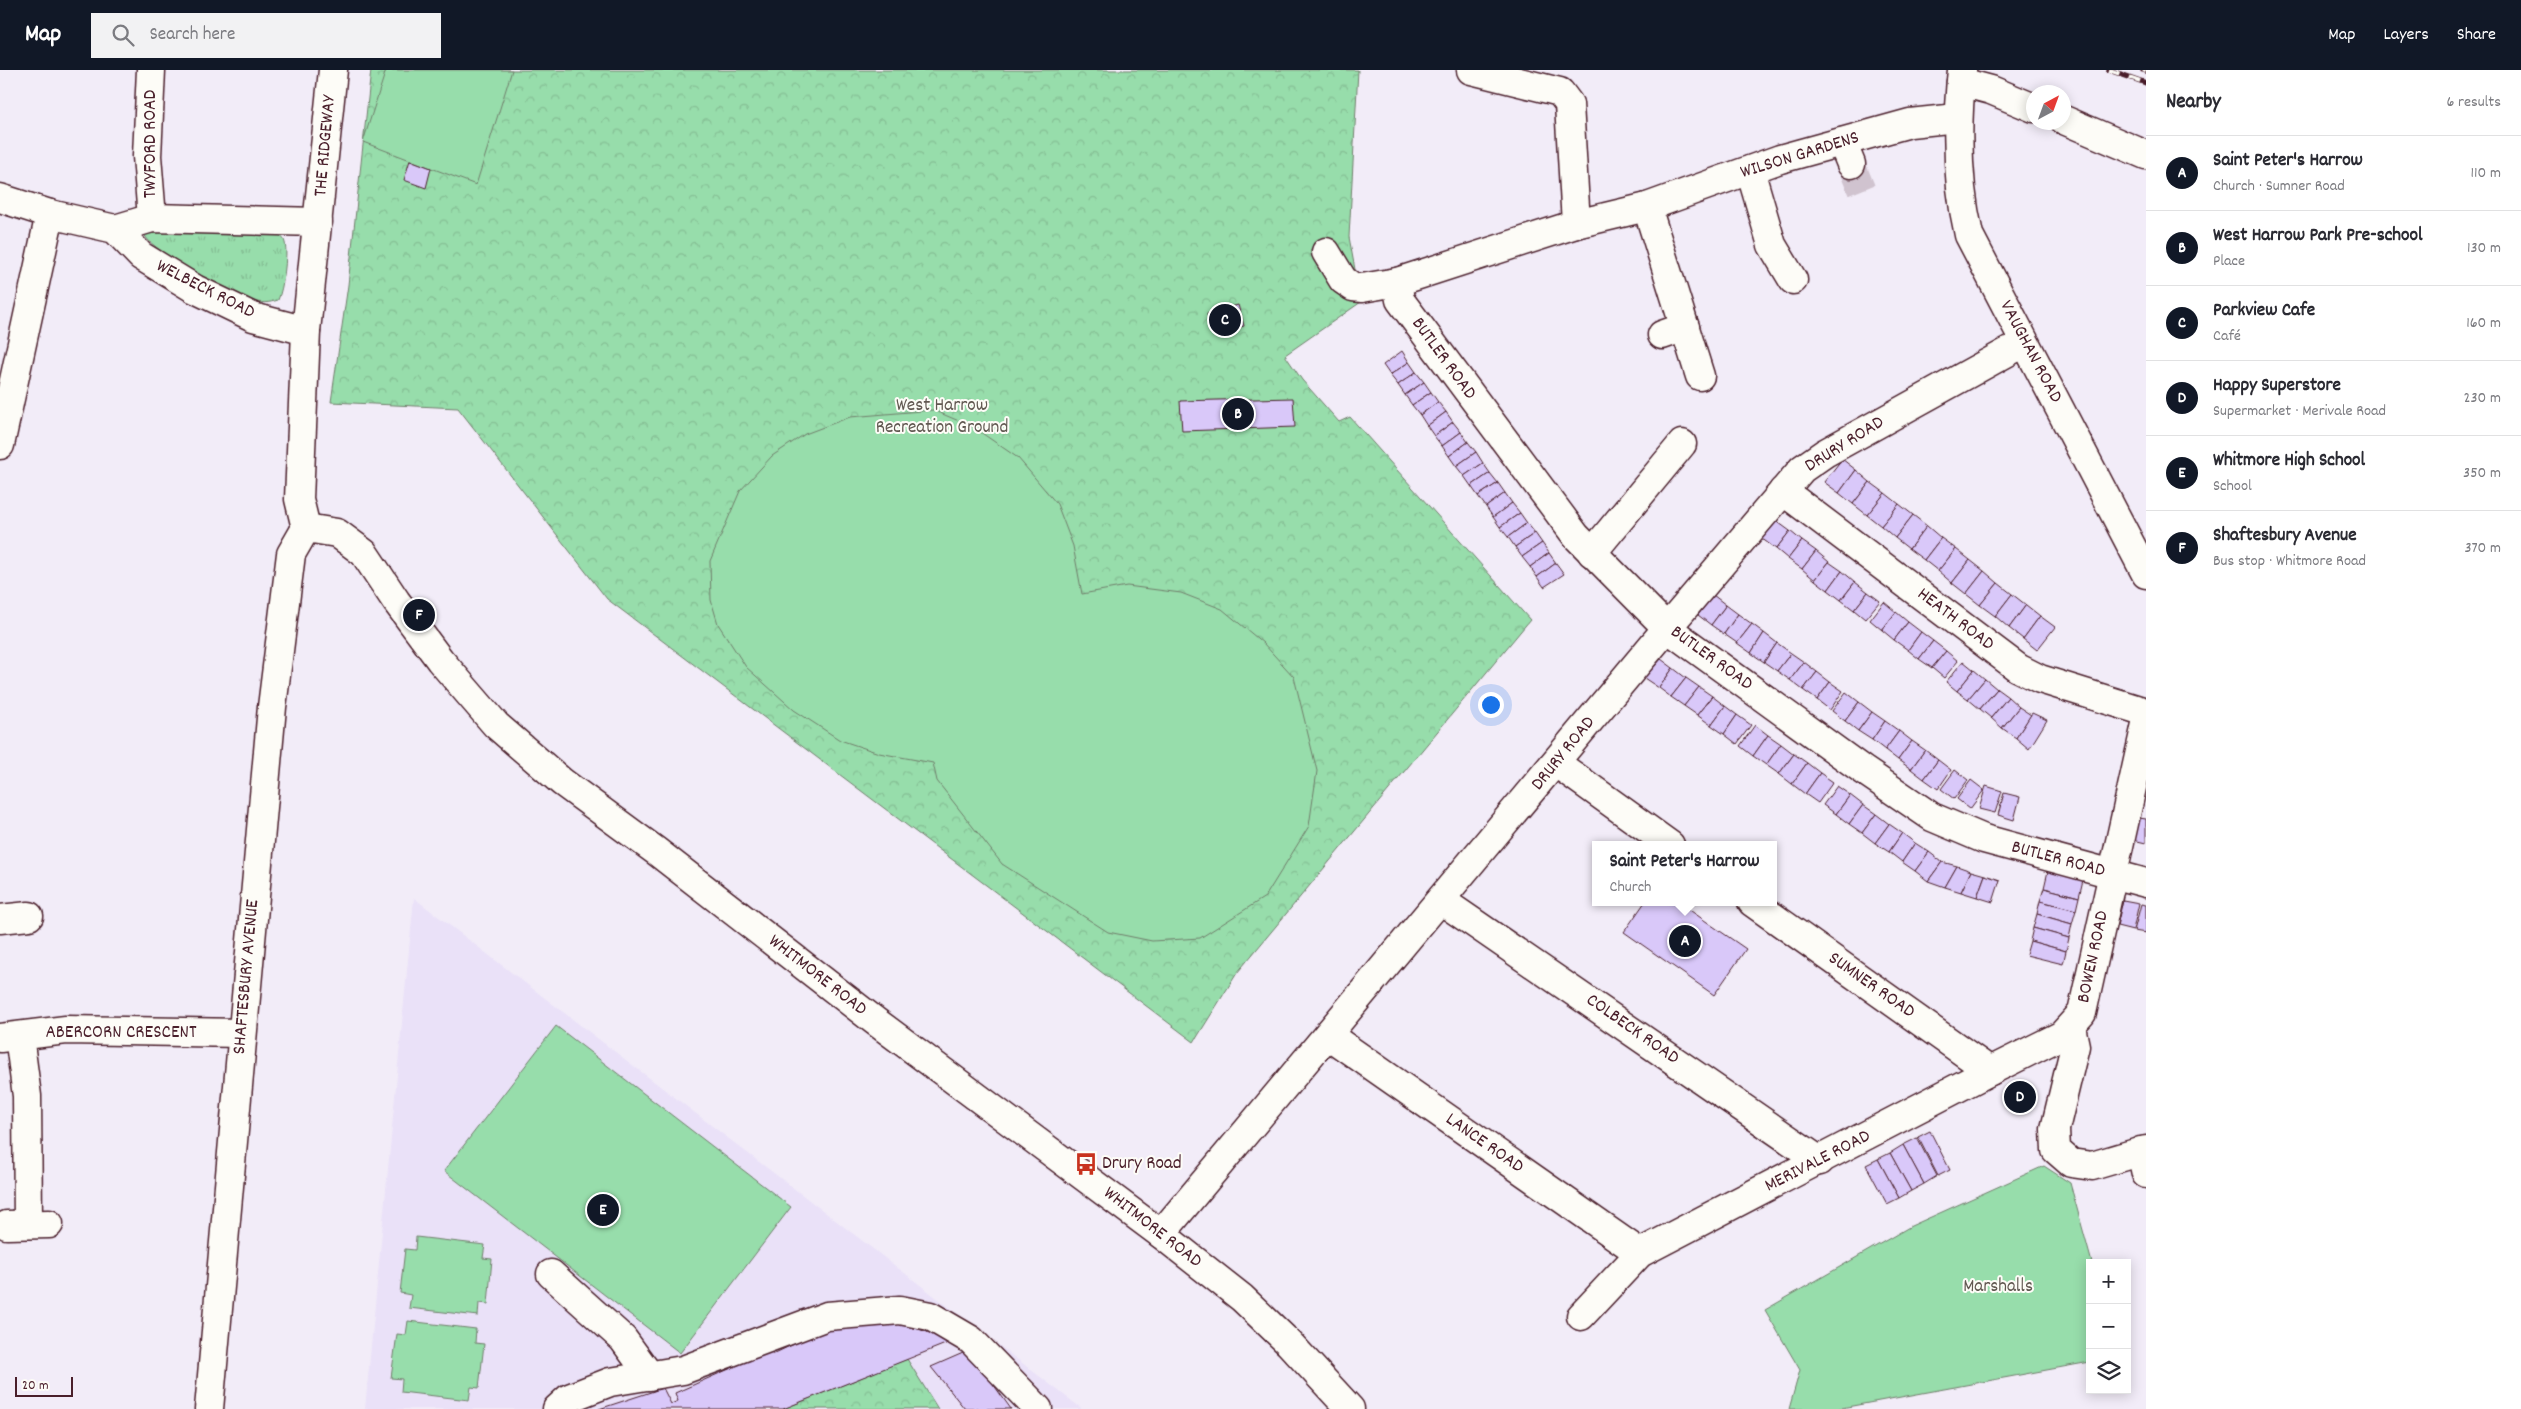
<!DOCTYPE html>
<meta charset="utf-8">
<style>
:root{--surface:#fff;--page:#f2f2f3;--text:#2b2b33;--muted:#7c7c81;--line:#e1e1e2;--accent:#111827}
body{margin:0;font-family:Dekko,sans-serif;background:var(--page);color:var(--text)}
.controls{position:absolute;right:15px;bottom:15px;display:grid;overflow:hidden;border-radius:0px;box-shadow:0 2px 12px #0003}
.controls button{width:45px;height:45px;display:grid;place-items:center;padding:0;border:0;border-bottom:1px solid var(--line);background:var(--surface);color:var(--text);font:25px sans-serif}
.compass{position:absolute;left:2026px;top:15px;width:45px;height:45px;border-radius:50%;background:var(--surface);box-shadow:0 2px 12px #0003;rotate:41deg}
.scale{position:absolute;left:15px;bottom:12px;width:58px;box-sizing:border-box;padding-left:5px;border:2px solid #4a1f2b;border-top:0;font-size:14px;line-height:18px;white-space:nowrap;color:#4a1f2b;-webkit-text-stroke:4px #fdfcf7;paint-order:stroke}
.you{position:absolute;left:1490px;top:634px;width:18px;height:18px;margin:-12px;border:4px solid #fff;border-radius:50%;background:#1a73e8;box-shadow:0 0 0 8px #1a73e833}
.badge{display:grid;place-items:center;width:32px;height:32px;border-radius:50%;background:var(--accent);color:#fff;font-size:16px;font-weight:700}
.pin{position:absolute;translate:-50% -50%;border:2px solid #fff;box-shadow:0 1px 5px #0006}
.popup{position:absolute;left:1592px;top:771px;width:185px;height:65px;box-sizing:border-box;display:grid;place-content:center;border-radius:0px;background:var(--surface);filter:drop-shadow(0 1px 4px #0005);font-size:16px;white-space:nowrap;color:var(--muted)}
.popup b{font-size:19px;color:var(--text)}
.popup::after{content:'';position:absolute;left:50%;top:100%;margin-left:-10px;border:10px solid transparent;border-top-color:var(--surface)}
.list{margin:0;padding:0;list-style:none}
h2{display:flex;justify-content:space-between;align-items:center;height:65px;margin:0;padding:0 20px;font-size:21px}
h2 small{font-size:16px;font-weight:400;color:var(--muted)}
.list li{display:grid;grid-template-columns:32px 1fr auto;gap:15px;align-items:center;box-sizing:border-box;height:75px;padding:0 20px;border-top:1px solid var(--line)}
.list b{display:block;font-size:19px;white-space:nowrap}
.list p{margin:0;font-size:16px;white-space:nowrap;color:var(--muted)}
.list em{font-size:16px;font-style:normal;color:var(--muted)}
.icon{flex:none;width:28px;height:28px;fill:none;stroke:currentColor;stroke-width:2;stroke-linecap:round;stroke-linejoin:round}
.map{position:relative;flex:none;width:2146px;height:1339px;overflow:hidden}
header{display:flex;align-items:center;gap:30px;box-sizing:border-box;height:70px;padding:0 25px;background:var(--accent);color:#fff}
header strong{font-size:24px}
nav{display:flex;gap:28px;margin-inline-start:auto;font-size:18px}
.search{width:350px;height:45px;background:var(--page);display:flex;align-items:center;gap:12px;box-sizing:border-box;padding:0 18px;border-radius:0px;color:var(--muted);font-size:19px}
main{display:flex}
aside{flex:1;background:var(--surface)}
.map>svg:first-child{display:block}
</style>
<header>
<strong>Map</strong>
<div class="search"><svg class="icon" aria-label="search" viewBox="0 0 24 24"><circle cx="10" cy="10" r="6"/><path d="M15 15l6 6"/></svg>Search here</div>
<nav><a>Map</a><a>Layers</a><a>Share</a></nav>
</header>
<main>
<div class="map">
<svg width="2146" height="1339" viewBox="0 0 2146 1339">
<defs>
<pattern id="grass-tufts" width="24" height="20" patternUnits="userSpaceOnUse" patternTransform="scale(1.25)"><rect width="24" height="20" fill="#97ddab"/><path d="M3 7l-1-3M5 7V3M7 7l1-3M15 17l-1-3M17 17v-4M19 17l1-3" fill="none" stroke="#84bd93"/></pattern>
<pattern id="park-crowns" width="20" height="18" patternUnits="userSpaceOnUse" patternTransform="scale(1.25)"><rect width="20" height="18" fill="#97ddab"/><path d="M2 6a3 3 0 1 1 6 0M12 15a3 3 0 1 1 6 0" fill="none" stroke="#84bd93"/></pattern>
</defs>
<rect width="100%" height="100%" fill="#f2ecf8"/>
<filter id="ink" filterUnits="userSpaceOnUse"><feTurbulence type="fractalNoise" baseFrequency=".02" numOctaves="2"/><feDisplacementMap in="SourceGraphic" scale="10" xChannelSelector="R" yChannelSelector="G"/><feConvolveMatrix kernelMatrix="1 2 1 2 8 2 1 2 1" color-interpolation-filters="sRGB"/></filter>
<g filter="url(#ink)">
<path fill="#eae1f8" d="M414,828l667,510v1h-716z"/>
<path fill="url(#grass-tufts)" stroke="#707e6b" d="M148,161l126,1c5,3 10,5 11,11 3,12 -2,46 -7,57 -9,3 -17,4 -27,0 -20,-7 -96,-47 -106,-64z"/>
<g fill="url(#park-crowns)" stroke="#707e6b">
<path d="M371,0h987l-9,167 12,65 -76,53 17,25 37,42 11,-5 180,203 -293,353 -43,69 -587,-443 -149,-191 -127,-6 17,-117z"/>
<path d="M907,1289l31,50h-155z"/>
</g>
<g fill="#97ddab" stroke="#707e6b">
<path d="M386,0h126l-36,115 -113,-43z"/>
<path d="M933,340l40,17 45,31 39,46 16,42 9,48 45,-8 54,7 41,16 41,34 31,34 23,94 -8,55 -44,71 -65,41 -48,3 -44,-9 -106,-68 -65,-83 -4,-18 -54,-10 -39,-13 -46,-30 -48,-43 -28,-43 -7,-24 -1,-39 30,-70 32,-35 33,-22 45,-17z"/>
<path d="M556,956l235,181 -111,146 -236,-182z"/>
<path d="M2044,1096l26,17 22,80h-2v99l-254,47h-47l11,-39 -35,-60 146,-84z"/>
<path d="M416,1167l69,8 -2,13 9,1 -4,45 -9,-1 -1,13 -69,-8 2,-13 -11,-2 5,-44 10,1z"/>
<path d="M408,1251l68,8 -1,14 9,1 -5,44 -8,-1 -2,13 -68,-8 1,-13 -11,-1 6,-44 9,1z"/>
</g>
<g fill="#d9c8f9" stroke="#4a1f2b">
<path d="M410,90l21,8 -5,20 -22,-8z"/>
<path d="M1238,235l6,21 -31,8 -6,-20z"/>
<path d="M1402,281l7,11 -19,13 -7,-10z"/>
<path d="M1409,292l7,10 -18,13 -8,-10z"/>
<path d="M1416,302l8,10 -19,13 -7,-10z"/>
<path d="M1424,312l7,10 -19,13 -7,-10z"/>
<path d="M1431,322l7,10 -18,13 -8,-10z"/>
<path d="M1293,328l2,29 -113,4 -2,-30z"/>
<path d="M1438,332l8,10 -19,14 -7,-11z"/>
<path d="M1446,342l7,10 -19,14 -7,-10z"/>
<path d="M1453,352l8,10 -19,14 -8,-10z"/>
<path d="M1461,362l7,10 -19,14 -7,-10z"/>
<path d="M1468,372l8,10 -20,14 -7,-10z"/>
<path d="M1476,382l7,11 -19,13 -8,-10z"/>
<path d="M1842,389l14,11 -17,23 -15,-11z"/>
<path d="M1483,393l7,10 -19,13 -7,-10z"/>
<path d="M1856,400l14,12 -17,22 -14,-11z"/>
<path d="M1490,403l8,10 -20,13 -7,-10z"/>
<path d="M1870,412l15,11 -18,22 -14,-11z"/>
<path d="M1498,413l7,10 -19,14 -8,-11z"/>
<path d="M1505,423l7,10 -19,14 -7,-10z"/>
<path d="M1885,423l14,11 -18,22 -14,-11z"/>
<path d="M1512,433l8,10 -20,14 -7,-10z"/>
<path d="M1899,434l14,11 -18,23 -14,-12z"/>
<path d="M1520,443l7,10 -19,14 -8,-10z"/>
<path d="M1913,445l14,11 -18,23 -14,-11z"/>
<path d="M1775,450l15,11 -14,18 -15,-11z"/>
<path d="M1527,453l8,10 -20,14 -7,-10z"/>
<path d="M1927,456l14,12 -17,22 -15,-11z"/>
<path d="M1790,461l12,10 -14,18 -12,-10z"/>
<path d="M1535,463l7,10 -20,14 -7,-10z"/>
<path d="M1941,468l15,11 -18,22 -14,-11z"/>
<path d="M1802,471l14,10 -14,18 -14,-10z"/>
<path d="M1542,473l7,10 -19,14 -8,-10z"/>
<path d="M1956,479l14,11 -18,23 -14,-12z"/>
<path d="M1816,481l13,11 -14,18 -13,-11z"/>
<path d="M1549,483l7,10 -19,14 -7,-10z"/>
<path d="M1970,490l14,11 -18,23 -14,-11z"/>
<path d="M1829,492l13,9 -14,19 -13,-10z"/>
<path d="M1556,493l8,11 -20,13 -7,-10z"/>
<path d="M1842,501l13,11 -14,18 -13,-10z"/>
<path d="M1984,501l14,12 -18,22 -14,-11z"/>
<path d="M1855,512l13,10 -14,18 -13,-10z"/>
<path d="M1998,513l14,11 -17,22 -15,-11z"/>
<path d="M1868,522l12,9 -15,18 -11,-9z"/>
<path d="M2012,524l14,11 -17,23 -14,-12z"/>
<path d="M1713,525l13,10 -15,20 -13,-10z"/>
<path d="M1884,532l12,10 -14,18 -12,-10z"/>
<path d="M1726,535l12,9 -14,20 -13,-9z"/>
<path d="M2026,535l14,11 -17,23 -14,-11z"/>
<path d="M1896,542l12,10 -14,18 -12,-10z"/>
<path d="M1738,544l14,10 -15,19 -13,-9z"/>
<path d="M2040,546l15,11 -18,23 -14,-11z"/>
<path d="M1908,552l13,10 -13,18 -14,-10z"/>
<path d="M1752,554l12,9 -13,20 -14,-10z"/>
<path d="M1921,562l12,9 -14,18 -11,-9z"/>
<path d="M1764,563l13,10 -13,19 -13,-9z"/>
<path d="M1933,571l13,10 -14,17 -13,-9z"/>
<path d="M1777,573l14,10 -14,18 -13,-9z"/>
<path d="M1946,581l12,10 -14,17 -12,-10z"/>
<path d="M1791,583l13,9 -14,18 -13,-9z"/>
<path d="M1661,589l12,9 -14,20 -15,-10z"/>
<path d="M1963,591l11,9 -17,21 -11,-9z"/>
<path d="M1804,592l13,10 -14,18 -13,-10z"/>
<path d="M1673,598l13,10 -15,19 -12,-9z"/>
<path d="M1974,600l11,9 -17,20 -11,-8z"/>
<path d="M1817,602l13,10 -13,18 -14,-10z"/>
<path d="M1686,608l13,9 -15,19 -13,-9z"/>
<path d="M1985,609l12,10 -17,20 -12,-10z"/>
<path d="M1830,612l13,9 -13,19 -13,-10z"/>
<path d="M1699,617l13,9 -15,19 -13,-9z"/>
<path d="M1997,619l11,8 -17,21 -11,-9z"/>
<path d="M1846,622l13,10 -14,19 -13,-10z"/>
<path d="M1712,626l13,10 -14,19 -14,-10z"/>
<path d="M2008,627l11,10 -17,21 -11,-10z"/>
<path d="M1859,632l13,10 -14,19 -13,-10z"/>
<path d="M1725,636l12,9 -13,19 -13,-9z"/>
<path d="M2019,637l12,8 -15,23 -14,-10z"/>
<path d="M1872,642l13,9 -13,19 -14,-9z"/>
<path d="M2032,643l15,7 -18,29 -13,-11z"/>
<path d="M1737,645l14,10 -14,19 -13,-10z"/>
<path d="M1885,651l14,10 -14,19 -13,-10z"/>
<path d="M1755,655l13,10 -15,21 -13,-10z"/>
<path d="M1899,661l13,10 -14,19 -13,-10z"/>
<path d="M1768,665l13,9 -15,21 -13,-9z"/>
<path d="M1912,671l13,9 -14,19 -13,-9z"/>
<path d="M1781,674l13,10 -15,20 -13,-9z"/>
<path d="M1925,680l13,10 -14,19 -13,-10z"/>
<path d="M1794,684l13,9 -15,21 -13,-10z"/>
<path d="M1938,690l13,10 -13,19 -14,-10z"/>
<path d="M1807,693l13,10 -15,21 -13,-10z"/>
<path d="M1955,700l13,10 -14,19 -13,-10z"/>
<path d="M1820,703l13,9 -15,21 -13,-9z"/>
<path d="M1971,710l13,10 -14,19 -13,-10z"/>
<path d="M1837,716l13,9 -14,19 -13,-9z"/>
<path d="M1986,716l16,5 -7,22 -16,-4z"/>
<path d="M2004,723l16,4 -6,23 -16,-5z"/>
<path d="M1850,725l13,10 -14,19 -13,-10z"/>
<path d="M1863,735l13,9 -14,19 -13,-9z"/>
<path d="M1876,744l13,10 -14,19 -13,-10z"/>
<path d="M2139,748l7,1v24l-13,-3z"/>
<path d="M1889,754l13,9 -13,19 -14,-9z"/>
<path d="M1902,763l13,10 -13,19 -13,-10z"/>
<path d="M1915,773l14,9 -14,19 -13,-9z"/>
<path d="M1929,782l13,10 -14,19 -13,-10z"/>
<path d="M1942,792l15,4 -12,21 -17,-6z"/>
<path d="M1957,796l14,5 -10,21 -16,-5z"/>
<path d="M1971,801l14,4 -8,22 -16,-5z"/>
<path d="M2048,801l35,9 -4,17 -35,-9z"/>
<path d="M1985,805l15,5 -7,22 -16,-5z"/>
<path d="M2044,818l35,9 -3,13 -36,-9z"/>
<path d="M2123,830l16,3 -6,27 -16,-4z"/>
<path d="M2040,831l36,9 -4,14 -35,-10z"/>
<path d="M1645,832h33l68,47 -32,46 -90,-63z"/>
<path d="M2141,834l5,1v28l-12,-2z"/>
<path d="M2037,844l35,10 -3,14 -36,-10z"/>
<path d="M2033,858l36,10 -3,13 -36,-10z"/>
<path d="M2030,871l36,10 -3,13 -37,-9z"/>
<path d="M1930,1061l20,39 -12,6 -20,-39z"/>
<path d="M1917,1068l20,38 -13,8 -21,-39z"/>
<path d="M1903,1075l21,39 -13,7 -21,-38z"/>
<path d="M1890,1083l21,38 -12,7 -21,-39z"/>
<path d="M1878,1089l21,39 -12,6 -21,-39z"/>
<path d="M860,1251l45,4 39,12 4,6 -165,66h-184l64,-21 8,16 7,-3 -3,-8 97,-43 1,4 23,-11 -3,-5z"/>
<path d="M963,1283l25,24 23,32h-46l-34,-42z"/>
</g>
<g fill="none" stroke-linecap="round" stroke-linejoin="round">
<path stroke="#d0c3cf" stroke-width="28" stroke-dasharray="28 14" stroke-linecap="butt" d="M1851,94l13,32"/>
<defs>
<g id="minor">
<path d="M151,0l-4,86 5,62"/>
<path d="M1471,0l89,22 9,12 7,120"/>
<path d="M1962,0c-6,56 -6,110 7,165l177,339"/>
<path d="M1961,12l30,8 43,18"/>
<path d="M2064,50l82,35"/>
<path d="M1842,72l9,22"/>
<path d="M1750,100l22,75 21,35"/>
<path d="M0,128l50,16 65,15 26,27 54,33 58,28 53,14"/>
<path d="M1647,137l53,169"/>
<path d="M115,159l37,-11 166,4"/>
<path d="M1326,182l17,28 10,7 9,1 35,-6 179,-58 71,-17 133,-48 130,-36 47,-5"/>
<path d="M1397,212l3,18 176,236 91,92 196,142 69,47 52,22 162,44"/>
<path d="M1662,265l23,-8"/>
<path d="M0,375l50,-231"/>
<path d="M1783,421l235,177 22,11 106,33"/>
<path d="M306,458l31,5 27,20 32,48 44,59 56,65 66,57 94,69 219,170 286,213 81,64 47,45 61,66"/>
<path d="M1592,483l90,-109"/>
<path d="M1556,693l114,82"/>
<path d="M1442,831l378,260"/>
<path d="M1752,832l238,169"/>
<path d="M0,849l29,-3"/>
<path d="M2071,957l4,19 -20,83 1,21 15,13 21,3 54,-16"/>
<path d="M1328,965l312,218"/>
<path d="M19,966l8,60 1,128"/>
<path d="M0,968l66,-8 176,3"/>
<path d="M2141,1081l5,23"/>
<path d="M7,1155l42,-1"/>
<path d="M1161,1164l506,-606 135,-159 23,-16 199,-110"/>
<path d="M551,1204l72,65 27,37"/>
<path d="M1581,1246l59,-63 350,-182 72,-36 20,-22 64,-289"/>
<path d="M209,1339l63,-702 19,-153 15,-26 -7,-29 7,-168 27,-261"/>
<path d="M557,1339l12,-11 41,-16 73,-12 144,-54 73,-6 30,6 41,24 67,69"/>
</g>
</defs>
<use href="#minor" stroke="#4a1f2b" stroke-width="31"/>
<use href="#minor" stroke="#fdfcf7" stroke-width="28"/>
<defs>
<g id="rail">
<path d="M2109,0l37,13"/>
<path d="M2143,0l3,1"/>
</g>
</defs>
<use href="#rail" stroke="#4a1f2b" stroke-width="5.5"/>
<use href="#rail" stroke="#fdfcf7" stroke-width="4" stroke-dasharray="11" stroke-linecap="butt"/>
</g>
</g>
<defs>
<symbol id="bus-bare" viewBox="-9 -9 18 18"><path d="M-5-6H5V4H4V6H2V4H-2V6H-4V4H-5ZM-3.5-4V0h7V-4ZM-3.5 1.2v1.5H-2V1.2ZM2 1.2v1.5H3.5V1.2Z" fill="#c8321e" stroke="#fdfcf7" stroke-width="2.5" paint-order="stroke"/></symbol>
</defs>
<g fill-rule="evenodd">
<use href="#bus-bare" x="1070" y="1078" width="32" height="32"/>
</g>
<g text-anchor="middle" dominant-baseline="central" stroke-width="4" stroke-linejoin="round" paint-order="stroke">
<g font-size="19" fill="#4a1f2b" stroke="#fdfcf7">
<text transform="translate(151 74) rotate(-90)">TWYFORD ROAD</text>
<text transform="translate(326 76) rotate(-85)">THE RIDGEWAY</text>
<text transform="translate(1800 86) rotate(-17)">WILSON GARDENS</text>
<text transform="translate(205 220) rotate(27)">WELBECK ROAD</text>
<text transform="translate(2030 282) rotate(62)">VAUGHAN ROAD</text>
<text transform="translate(1443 289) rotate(54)">BUTLER ROAD</text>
<text transform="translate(1845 375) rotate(-32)">DRURY ROAD</text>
<text transform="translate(1955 550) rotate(37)">HEATH ROAD</text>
<text transform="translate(1711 589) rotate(36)">BUTLER ROAD</text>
<text transform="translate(1564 684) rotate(-51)">DRURY ROAD</text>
<text transform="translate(2058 790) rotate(15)">BUTLER ROAD</text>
<text transform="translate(2094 887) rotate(-78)">BOWEN ROAD</text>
<text transform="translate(817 906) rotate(38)">WHITMORE ROAD</text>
<text transform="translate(247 907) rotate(-85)">SHAFTESBURY AVENUE</text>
<text transform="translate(1871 916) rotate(35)">SUMNER ROAD</text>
<text transform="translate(1632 960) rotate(35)">COLBECK ROAD</text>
<text x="121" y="963">ABERCORN CRESCENT</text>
<text transform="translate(1484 1074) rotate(35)">LANCE ROAD</text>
<text transform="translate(1818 1092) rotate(-27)">MERIVALE ROAD</text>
<text transform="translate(1152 1158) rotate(38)">WHITMORE ROAD</text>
</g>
<g font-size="19" fill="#615851" stroke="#fdfcf7">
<text x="942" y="336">West Harrow<tspan x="942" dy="22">Recreation Ground</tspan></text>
<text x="1998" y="1217">Marshalls</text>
</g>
<g font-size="19" fill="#4a1f2b" stroke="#fdfcf7" text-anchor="start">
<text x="1102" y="1094">Drury Road</text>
</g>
</g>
</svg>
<div class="controls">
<button>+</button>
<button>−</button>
<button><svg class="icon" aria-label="layers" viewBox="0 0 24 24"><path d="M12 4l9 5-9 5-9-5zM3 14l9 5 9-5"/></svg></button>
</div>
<svg class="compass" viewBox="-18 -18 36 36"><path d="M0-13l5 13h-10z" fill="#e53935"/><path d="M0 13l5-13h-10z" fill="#7c7c81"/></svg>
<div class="scale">20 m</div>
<div class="you"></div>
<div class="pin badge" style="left:1685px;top:871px">A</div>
<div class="popup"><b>Saint Peter's Harrow</b>Church</div>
<div class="pin badge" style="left:1238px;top:344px">B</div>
<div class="pin badge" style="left:1225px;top:250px">C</div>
<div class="pin badge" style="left:2020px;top:1027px">D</div>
<div class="pin badge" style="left:603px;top:1140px">E</div>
<div class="pin badge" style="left:419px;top:545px">F</div>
</div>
<aside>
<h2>Nearby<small>6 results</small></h2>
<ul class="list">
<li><span class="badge">A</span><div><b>Saint Peter's Harrow</b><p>Church · Sumner Road</p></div><em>110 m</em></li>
<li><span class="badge">B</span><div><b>West Harrow Park Pre-school</b><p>Place</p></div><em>130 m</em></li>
<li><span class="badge">C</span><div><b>Parkview Cafe</b><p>Café</p></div><em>160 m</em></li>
<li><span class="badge">D</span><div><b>Happy Superstore</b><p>Supermarket · Merivale Road</p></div><em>230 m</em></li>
<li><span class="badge">E</span><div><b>Whitmore High School</b><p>School</p></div><em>350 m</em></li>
<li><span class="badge">F</span><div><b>Shaftesbury Avenue</b><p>Bus stop · Whitmore Road</p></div><em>370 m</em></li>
</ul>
</aside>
</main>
